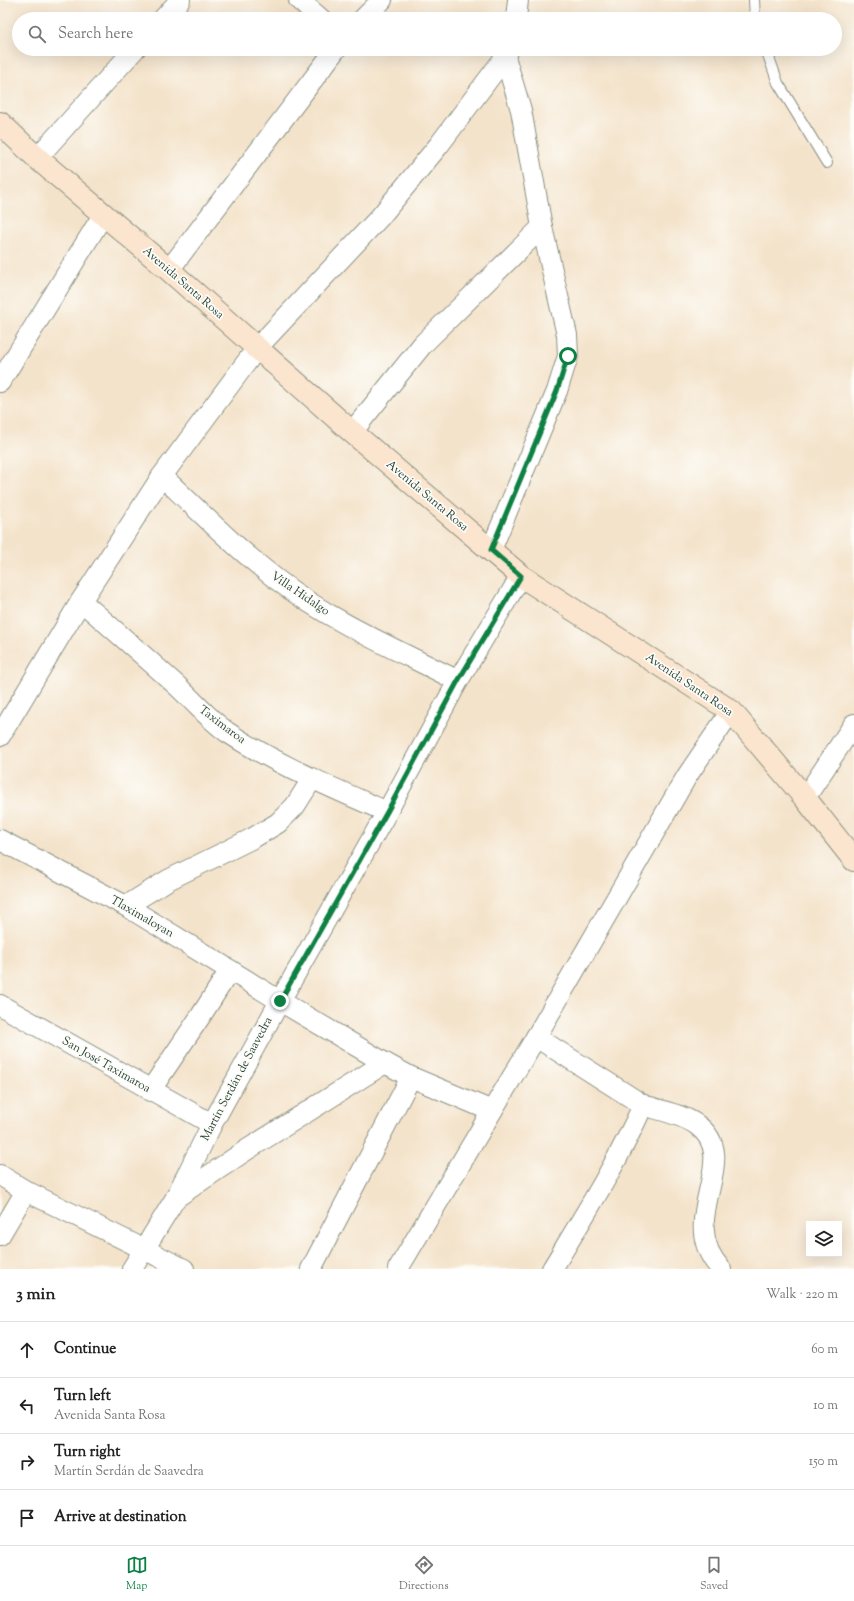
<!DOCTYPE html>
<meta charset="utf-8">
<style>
:root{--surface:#fff;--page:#f2f2f2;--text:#222;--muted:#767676;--line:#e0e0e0;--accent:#0b8043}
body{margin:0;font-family:"Sorts Mill Goudy",serif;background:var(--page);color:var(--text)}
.controls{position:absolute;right:12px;bottom:12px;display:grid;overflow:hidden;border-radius:0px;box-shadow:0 4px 16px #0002}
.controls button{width:36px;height:36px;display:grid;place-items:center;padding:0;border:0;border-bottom:1px solid var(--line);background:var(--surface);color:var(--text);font:20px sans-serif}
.stop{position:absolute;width:12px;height:12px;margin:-9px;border:3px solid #0b8043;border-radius:50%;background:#fff}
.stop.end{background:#0b8043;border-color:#fff;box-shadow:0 1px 4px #0008}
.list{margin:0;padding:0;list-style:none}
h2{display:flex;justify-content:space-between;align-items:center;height:52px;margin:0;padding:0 16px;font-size:17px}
h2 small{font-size:13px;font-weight:400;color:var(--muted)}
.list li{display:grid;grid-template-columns:26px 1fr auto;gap:12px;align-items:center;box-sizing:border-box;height:56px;padding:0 16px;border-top:1px solid var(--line)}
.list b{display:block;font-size:15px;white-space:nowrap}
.list p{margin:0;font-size:13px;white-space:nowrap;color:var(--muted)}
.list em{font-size:13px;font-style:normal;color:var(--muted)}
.icon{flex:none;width:22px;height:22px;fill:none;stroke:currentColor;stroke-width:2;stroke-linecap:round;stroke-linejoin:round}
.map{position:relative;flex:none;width:854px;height:1269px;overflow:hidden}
.search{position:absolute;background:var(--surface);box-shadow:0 4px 16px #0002;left:12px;right:12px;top:12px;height:44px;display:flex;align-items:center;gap:10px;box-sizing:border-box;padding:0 14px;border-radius:22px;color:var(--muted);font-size:15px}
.sheet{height:276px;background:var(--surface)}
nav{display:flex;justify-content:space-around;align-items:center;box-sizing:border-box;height:56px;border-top:1px solid var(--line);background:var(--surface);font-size:11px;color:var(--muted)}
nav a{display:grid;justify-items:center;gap:2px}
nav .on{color:var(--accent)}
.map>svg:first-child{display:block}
</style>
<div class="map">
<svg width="854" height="1269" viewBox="0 0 854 1269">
<rect width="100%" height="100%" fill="#fdfcf7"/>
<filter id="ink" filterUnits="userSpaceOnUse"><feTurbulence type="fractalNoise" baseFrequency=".025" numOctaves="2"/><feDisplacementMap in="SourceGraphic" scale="8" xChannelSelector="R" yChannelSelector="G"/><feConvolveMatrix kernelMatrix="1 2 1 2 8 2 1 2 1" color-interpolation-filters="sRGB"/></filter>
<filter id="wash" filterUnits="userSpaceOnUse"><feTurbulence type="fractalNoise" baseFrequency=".012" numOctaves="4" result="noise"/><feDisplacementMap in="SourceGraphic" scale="16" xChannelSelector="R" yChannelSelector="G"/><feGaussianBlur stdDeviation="0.9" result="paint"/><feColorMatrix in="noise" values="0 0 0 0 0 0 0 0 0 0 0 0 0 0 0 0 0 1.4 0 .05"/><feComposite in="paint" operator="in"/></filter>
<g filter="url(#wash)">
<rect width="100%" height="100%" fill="#f4e3cb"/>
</g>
<g filter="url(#ink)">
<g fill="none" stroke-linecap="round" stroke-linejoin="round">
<defs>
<g id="lane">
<path d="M754,0l1,19"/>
<path d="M766,49l12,34 49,80"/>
</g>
<g id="street">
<path d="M299,0l22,19"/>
<path d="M163,19l17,-19"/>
<path d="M363,19l19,-19"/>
<path d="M516,19l2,-19"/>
<path d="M37,158l98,-109"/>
<path d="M169,270l167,-221"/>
<path d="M0,382l103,-167"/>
<path d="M352,432l71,-88 119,-117"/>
<path d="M162,476c38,36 76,74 118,106 54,41 118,68 178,99"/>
<path d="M491,550l66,-159 11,-35 -1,-21 -25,-108 -21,-117 -16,-53 3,-8"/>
<path d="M81,601c31,27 62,54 93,82 18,16 33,35 53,49 50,33 106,56 160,80"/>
<path d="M0,736l81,-135 81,-125 95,-128 123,-131 59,-72 66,-88"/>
<path d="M805,798l49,-74"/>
<path d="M0,840l126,66 154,95 105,62 26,14 81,34"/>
<path d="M126,906l42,-26 85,-42 25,-15 17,-17 17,-27"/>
<path d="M0,1005l212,119"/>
<path d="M536,1037l107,68c-25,57 -59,111 -91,164"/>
<path d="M150,1091l52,-77 28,-44"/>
<path d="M643,1105c16,5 41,10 54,20 48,35 -24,93 24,144"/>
<path d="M0,1175l26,16 158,78"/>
<path d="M177,1197l68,-46 140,-88"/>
<path d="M0,1235l26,-44"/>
<path d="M132,1269l43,-70 37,-75 68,-123 107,-189 71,-131 63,-105"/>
<path d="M311,1269l100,-192"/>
<path d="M398,1269l138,-232 151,-261 44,-65"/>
</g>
<path id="secondary" d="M0,123l37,35 132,112 183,162 169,144 210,135 74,87 49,62"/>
</defs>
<use href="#lane" stroke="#8a9080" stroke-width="12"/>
<use href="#street" stroke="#8a9080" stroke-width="22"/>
<use href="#secondary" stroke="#8a9080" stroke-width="24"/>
<use href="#lane" stroke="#fff" stroke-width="10"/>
<use href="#street" stroke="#fff" stroke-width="20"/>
<use href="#secondary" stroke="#fbe5cf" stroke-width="22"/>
</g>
</g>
<g fill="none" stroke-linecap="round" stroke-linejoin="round" filter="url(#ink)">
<path stroke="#0b8043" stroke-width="5" d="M280,1001l107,-189 71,-131 63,-105 -30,-26 66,-159 11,-35"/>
</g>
<g text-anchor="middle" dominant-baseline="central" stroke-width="3.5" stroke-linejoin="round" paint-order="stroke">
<g font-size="12" fill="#1f3d34" stroke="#fdfcf7">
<text transform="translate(183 283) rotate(41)">Avenida Santa Rosa</text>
<text transform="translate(427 496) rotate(40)">Avenida Santa Rosa</text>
<text transform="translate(300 594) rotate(34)">Villa Hidalgo</text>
<text transform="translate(689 685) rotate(34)">Avenida Santa Rosa</text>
<text transform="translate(222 725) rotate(37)">Taximaroa</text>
<text transform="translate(142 917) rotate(30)">Tlaximaloyan</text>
<text transform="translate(106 1065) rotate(30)">San José Taximaroa</text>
<text transform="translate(237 1079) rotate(-62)">Martín Serdán de Saavedra</text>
</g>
</g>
</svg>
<div class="controls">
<button><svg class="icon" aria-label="layers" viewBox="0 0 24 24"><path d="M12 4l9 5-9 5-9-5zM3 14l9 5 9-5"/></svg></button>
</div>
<div class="stop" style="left:568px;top:356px"></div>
<div class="stop end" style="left:280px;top:1001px"></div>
<div class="search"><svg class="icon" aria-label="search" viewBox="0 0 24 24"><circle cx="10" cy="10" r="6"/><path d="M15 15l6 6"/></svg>Search here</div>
</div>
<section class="sheet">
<h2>3 min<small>Walk · 220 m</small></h2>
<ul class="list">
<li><svg class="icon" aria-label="ahead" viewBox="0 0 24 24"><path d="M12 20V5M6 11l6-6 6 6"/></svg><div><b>Continue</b></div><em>60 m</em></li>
<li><svg class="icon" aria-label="left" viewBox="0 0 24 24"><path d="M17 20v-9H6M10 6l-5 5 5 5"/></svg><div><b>Turn left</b><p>Avenida Santa Rosa</p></div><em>10 m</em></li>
<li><svg class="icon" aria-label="right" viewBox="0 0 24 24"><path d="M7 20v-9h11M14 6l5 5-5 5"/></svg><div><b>Turn right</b><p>Martín Serdán de Saavedra</p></div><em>150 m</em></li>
<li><svg class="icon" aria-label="arrive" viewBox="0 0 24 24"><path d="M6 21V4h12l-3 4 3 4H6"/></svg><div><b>Arrive at destination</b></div></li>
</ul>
</section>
<nav>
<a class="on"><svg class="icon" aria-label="map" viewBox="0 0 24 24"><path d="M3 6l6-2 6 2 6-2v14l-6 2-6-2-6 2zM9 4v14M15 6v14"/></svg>Map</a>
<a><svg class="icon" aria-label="directions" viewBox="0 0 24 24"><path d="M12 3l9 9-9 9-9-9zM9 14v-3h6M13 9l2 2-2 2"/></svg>Directions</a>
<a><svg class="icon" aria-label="saved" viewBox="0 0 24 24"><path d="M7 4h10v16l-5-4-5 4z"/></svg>Saved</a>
</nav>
